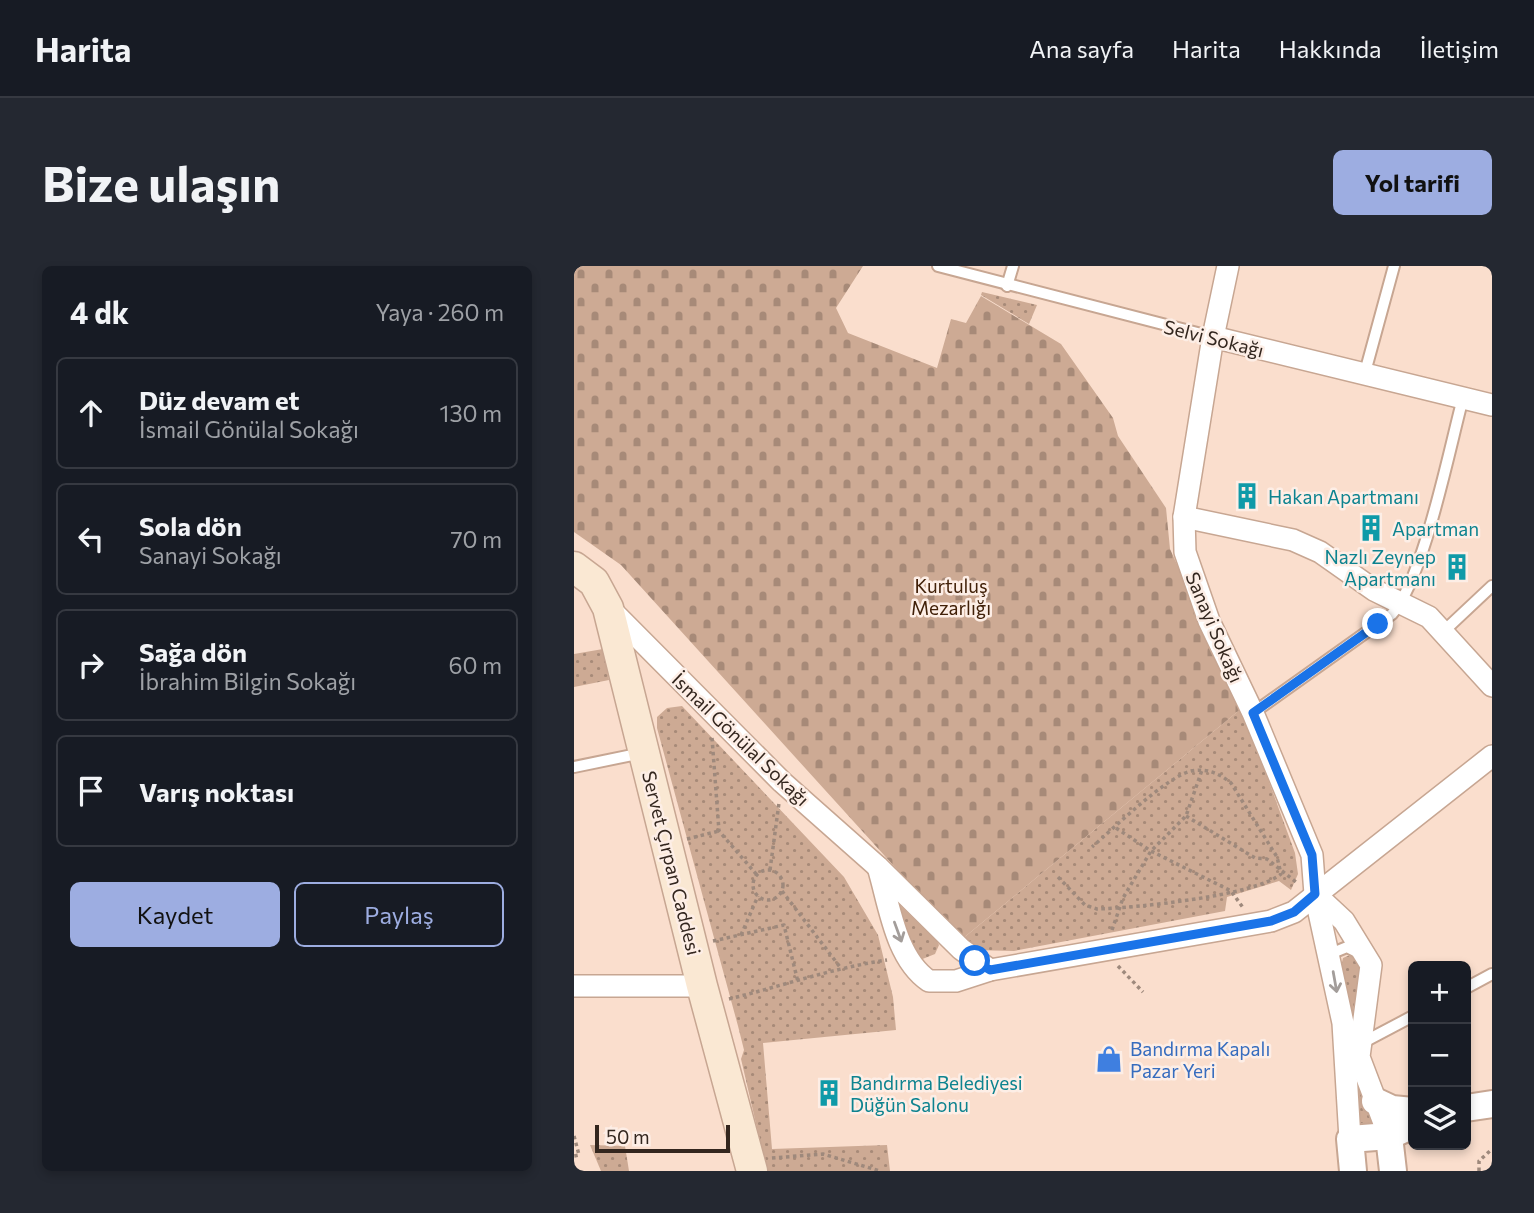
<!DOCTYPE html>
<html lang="tr">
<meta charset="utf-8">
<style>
:root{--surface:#171b24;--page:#242831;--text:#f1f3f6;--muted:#9ea1a6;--line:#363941;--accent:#9dade1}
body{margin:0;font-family:Commissioner,sans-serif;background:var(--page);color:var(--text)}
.controls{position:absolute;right:21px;bottom:21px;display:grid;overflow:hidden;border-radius:10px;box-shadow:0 4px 10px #0003}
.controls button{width:63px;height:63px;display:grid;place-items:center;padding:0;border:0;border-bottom:2px solid var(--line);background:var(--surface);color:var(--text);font:35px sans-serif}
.scale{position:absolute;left:21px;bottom:18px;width:135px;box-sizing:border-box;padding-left:7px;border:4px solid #33261e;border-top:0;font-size:19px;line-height:24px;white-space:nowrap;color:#33261e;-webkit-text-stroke:5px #fdeee6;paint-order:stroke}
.stop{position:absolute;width:21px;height:21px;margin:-16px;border:5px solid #1a73e8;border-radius:50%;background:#fff}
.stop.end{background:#1a73e8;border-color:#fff;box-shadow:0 2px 7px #0008}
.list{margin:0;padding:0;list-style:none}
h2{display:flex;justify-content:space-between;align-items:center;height:91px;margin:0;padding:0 28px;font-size:30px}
h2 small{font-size:23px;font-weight:400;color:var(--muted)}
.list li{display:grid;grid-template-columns:46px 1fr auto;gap:21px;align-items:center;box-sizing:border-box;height:112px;margin:0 14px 14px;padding:0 14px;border:2px solid var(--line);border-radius:10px}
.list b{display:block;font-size:26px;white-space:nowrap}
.list p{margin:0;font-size:23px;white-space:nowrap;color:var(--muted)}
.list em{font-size:23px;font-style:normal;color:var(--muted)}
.actions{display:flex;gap:14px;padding:21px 28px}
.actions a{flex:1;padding:16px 0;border:2px solid var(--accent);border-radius:10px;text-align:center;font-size:24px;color:var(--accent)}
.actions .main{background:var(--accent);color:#111}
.icon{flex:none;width:38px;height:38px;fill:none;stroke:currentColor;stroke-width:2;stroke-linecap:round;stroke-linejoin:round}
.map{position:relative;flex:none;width:918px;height:905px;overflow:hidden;border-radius:10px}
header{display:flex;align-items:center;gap:42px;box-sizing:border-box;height:98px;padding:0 35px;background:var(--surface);border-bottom:2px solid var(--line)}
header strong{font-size:33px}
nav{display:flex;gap:38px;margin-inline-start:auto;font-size:24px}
.intro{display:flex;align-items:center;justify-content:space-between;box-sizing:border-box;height:168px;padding:0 42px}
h1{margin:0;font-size:49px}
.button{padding:18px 32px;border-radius:10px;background:var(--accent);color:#111;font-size:24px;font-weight:700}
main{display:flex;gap:42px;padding:0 42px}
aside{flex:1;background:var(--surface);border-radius:10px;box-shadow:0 4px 10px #0003}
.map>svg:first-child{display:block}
</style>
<header>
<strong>Harita</strong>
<nav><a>Ana sayfa</a><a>Harita</a><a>Hakkında</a><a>İletişim</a></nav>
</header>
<div class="intro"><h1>Bize ulaşın</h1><a class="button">Yol tarifi</a></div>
<main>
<aside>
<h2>4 dk<small>Yaya · 260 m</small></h2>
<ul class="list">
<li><svg class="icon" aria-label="ahead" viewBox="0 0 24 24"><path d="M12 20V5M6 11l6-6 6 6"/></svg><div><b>Düz devam et</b><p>İsmail Gönülal Sokağı</p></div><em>130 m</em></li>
<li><svg class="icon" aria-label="left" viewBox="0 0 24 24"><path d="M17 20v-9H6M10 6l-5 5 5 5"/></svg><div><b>Sola dön</b><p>Sanayi Sokağı</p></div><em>70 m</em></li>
<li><svg class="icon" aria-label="right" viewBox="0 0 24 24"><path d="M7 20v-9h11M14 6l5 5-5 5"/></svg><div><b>Sağa dön</b><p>İbrahim Bilgin Sokağı</p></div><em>60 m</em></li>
<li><svg class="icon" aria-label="arrive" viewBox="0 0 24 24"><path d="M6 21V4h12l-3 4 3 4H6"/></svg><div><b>Varış noktası</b></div></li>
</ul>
<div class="actions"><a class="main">Kaydet</a><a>Paylaş</a></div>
</aside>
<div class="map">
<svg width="918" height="905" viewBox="0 0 918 905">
<defs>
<pattern id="green-dots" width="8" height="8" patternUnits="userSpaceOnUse" patternTransform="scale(1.75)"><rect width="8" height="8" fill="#cdaa94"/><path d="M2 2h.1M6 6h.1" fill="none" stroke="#a78a78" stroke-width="1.8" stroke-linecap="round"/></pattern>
<pattern id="cemetery-stones" width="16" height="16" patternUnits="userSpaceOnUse" patternTransform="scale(1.75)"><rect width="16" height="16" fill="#cdaa94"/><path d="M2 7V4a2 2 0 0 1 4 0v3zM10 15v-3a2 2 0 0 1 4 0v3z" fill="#a78a78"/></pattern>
</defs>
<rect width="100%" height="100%" fill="#fadecd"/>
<g fill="url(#green-dots)">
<path d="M408,26l55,13 -8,19 -48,-29z"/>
<path d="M29,383l6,31 -35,7v-33z"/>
<path d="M108,440l162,171 34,58 15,62 3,33 -133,13 9,106 115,-4 3,26h-123l-26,-112 3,-9 -6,-24 -81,-298v-11l10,-9z"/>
<path d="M668,442l53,145 3,21 -7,16 -12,-9 -52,16 -2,14 -211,40 -41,-1 -12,-10z"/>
<path d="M311,625l52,50 2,4 -4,9 -15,6z"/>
<path d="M776,689l10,7c0,37 -18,71 -10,109 4,17 27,37 22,54l-6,4 -9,-3 -4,-9 -12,-151 2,-8z"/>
<path d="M16,879l35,1 4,25h-28z"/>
</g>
<path fill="url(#cemetery-stones)" d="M0,0h289l-27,42 12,25 89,35 14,-49 15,4 15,-27 80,48 52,74 5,18 48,72 4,41 72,159 -281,232 -340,-375 -47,-33z"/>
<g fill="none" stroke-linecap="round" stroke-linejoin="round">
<defs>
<g id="service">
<path d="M364,0l275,71"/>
<path d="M433,20l6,-20"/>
<path d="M790,110l30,-110"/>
<path d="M870,365l48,-45"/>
<path d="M679,447l139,-99c32,-36 57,-164 71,-216"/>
<path d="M0,501l68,-14"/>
<path d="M756,688l17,-7 12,6"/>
<path d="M892,722l26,-14"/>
<path d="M786,778l53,-28"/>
</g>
<g id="minor">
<path d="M654,0l-15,71 -29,180 1,35 24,69 44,92 59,142 3,39 28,129 7,116"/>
<path d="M639,71l279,68"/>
<path d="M610,251l109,23 27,12 54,38 55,27 63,69"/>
<path d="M36,343l172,173 96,85 83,82 29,21"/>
<path d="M304,601c11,36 17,91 51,114h27l34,-11 281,-49 23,-9 198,-156"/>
<path d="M741,628l29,27 27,44 -12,92 30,79"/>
<path d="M0,720h128"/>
</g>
<g id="tertiary">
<path d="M801,835l17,8 21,2"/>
<path d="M892,842l26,-4"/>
<path d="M815,870l4,35"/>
<path d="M779,905l-3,-32 39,-3 24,-11"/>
</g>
<path id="secondary" d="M0,301l20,15 14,26 94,378 50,185"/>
</defs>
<use href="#service" stroke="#c7a692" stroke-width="14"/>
<use href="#minor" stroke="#c7a692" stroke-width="24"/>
<use href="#tertiary" stroke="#c7a692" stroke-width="30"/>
<use href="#secondary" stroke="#c7a692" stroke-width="33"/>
<g stroke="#9e897c" stroke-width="3.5" stroke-dasharray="3.5 3.5" stroke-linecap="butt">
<path d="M138,472l7,93 38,44"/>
<path d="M612,550l69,42 12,1 29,23"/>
<path d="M542,562l35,23 80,40 13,18"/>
<path d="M113,573l32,-8"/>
<path d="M196,604l9,-67"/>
<circle cx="194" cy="619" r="15"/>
<path d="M484,611l27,28 12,4c37,-1 158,-13 184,-35l-4,-17 -46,-74c-12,-10 -25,-15 -40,-12 -25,6 -77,57 -99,76"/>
<path d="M208,625l58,76"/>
<path d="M538,664l11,-32 28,-47 35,-35 16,-46"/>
<path d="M167,669l17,-39"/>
<path d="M139,675l71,-16 14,57"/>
<path d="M544,700l25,26"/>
<path d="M155,733c53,-13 104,-31 158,-39"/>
<path d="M0,870l5,19 -5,1"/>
<path d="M198,892l51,-4 57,17"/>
<path d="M905,905v-10l13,-12"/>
</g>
<use href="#service" stroke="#fff" stroke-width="10"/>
<use href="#minor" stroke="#fff" stroke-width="21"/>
<use href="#tertiary" stroke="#fff" stroke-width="26"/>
<use href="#secondary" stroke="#fae8d3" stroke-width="30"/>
</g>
<defs><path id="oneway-shaft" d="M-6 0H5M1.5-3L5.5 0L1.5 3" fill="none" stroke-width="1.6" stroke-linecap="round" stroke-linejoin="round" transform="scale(1.75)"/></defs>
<g stroke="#a39d9a">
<use href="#oneway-shaft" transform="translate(324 666) rotate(70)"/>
<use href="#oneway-shaft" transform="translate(761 716) rotate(80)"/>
</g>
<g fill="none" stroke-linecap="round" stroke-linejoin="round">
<path stroke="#1a73e8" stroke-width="9" d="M401,695l15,9 281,-49 23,-9 21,-18 -3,-39 -59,-142 125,-89"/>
</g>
<defs>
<symbol id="building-bare" viewBox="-9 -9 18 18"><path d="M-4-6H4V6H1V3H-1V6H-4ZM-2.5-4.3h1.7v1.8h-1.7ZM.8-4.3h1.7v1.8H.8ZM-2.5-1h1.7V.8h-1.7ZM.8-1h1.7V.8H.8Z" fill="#0f9aa8" stroke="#fdeee6" stroke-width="2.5" paint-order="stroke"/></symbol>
<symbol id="shop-bare" viewBox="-9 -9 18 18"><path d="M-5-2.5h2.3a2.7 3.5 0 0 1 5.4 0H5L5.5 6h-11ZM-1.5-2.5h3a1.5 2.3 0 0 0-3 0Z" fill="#3f7fe0" stroke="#fdeee6" stroke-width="2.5" paint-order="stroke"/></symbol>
</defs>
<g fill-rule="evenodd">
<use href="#building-bare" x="654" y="211" width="38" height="38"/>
<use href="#building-bare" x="778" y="243" width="38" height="38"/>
<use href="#building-bare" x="864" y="282" width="38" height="38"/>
<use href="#shop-bare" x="516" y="774" width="38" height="38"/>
<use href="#building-bare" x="236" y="808" width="38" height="38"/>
</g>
<g text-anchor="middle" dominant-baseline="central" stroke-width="5" stroke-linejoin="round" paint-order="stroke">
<g font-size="19" fill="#33261e" stroke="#fdeee6">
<text transform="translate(640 72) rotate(14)">Selvi Sokağı</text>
<text transform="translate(641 361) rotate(67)">Sanayi Sokağı</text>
<text transform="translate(167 473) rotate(44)">İsmail Gönülal Sokağı</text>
<text transform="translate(98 597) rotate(76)">Servet Çırpan Caddesi</text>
</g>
<g font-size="19" fill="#0d838f" stroke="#fdeee6" text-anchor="start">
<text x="694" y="230">Hakan Apartmanı</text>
<text x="818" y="262">Apartman</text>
<text x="862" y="290" text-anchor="end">Nazlı Zeynep<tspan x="862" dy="22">Apartmanı</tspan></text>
<text x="276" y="816">Bandırma Belediyesi<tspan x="276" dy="22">Düğün Salonu</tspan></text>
</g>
<g font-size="19" fill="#412008" stroke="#fdeee6">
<text x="377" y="319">Kurtuluş<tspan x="377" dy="22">Mezarlığı</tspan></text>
</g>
<g font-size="19" fill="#366cbe" stroke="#fdeee6" text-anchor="start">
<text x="556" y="782">Bandırma Kapalı<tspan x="556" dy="22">Pazar Yeri</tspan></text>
</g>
</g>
</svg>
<div class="controls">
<button>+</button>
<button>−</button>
<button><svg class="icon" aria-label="layers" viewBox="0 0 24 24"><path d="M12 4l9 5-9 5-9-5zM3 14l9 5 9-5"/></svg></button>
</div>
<div class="scale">50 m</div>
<div class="stop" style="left:401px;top:695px"></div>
<div class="stop end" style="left:804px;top:358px"></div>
</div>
</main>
